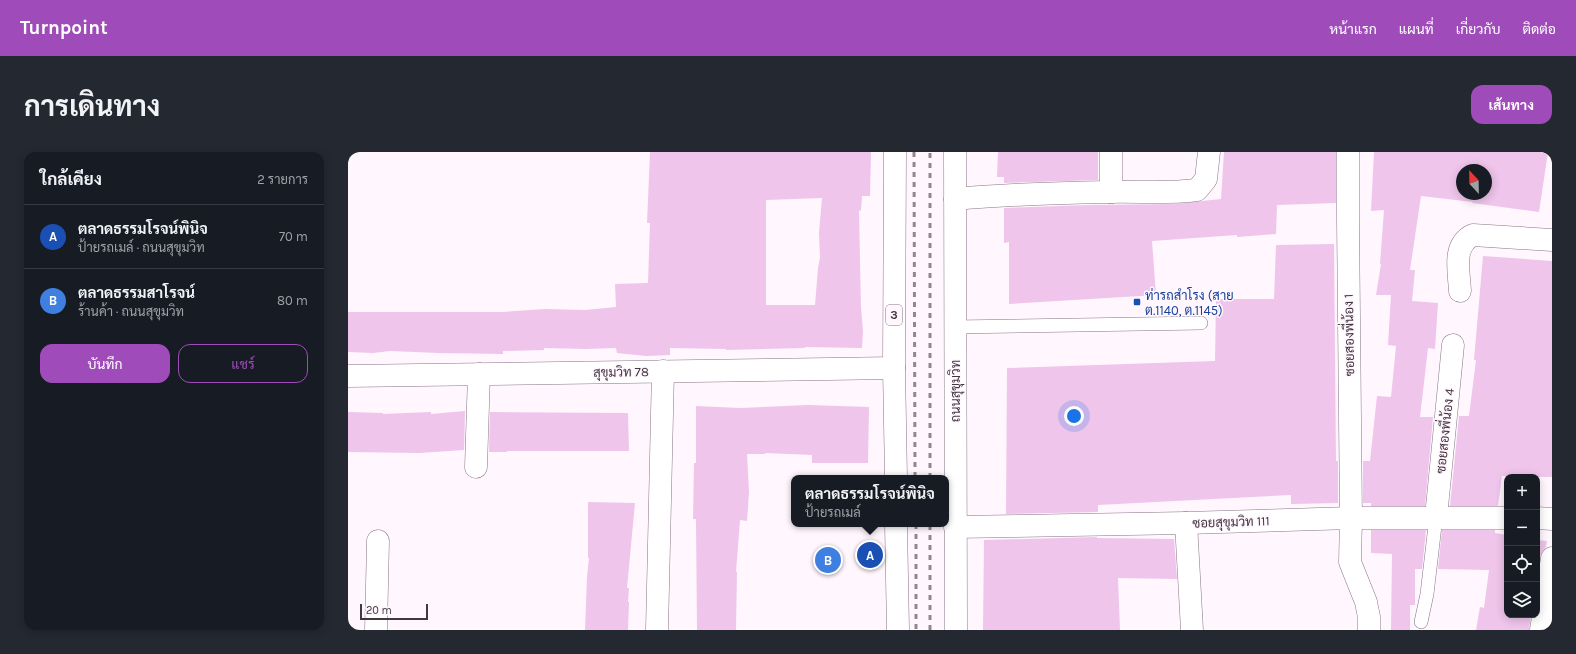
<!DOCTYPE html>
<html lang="th">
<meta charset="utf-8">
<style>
:root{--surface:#171b24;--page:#242831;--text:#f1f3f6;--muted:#9ea1a6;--line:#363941;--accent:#9f4bba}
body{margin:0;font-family:Karla,Sarabun,sans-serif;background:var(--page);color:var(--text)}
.controls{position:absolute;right:12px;bottom:12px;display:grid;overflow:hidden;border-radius:8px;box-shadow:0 2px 10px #0003}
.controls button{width:36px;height:36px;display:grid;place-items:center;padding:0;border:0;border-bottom:1px solid var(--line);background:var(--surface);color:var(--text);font:20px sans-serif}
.compass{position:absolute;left:1108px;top:12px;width:36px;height:36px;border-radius:50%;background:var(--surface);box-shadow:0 2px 10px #0003;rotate:338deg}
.scale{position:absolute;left:12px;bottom:10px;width:68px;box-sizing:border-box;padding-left:4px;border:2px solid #413840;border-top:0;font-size:11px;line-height:14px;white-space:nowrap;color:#413840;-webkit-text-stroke:3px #fff6fe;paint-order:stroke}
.you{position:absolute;left:726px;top:264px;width:14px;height:14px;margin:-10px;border:3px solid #fff;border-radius:50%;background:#1a73e8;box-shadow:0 0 0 6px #1a73e833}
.badge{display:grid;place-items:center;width:26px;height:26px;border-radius:50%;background:var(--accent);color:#fff;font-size:13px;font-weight:700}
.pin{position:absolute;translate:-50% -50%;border:2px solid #fff;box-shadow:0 1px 4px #0006}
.popup{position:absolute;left:443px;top:323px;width:158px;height:52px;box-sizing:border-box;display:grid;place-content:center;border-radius:8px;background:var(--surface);filter:drop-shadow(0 1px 3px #0005);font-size:13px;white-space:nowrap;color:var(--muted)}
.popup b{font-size:15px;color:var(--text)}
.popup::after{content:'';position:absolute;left:50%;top:100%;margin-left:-8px;border:8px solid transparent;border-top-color:var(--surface)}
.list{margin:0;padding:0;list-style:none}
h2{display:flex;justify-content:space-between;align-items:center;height:52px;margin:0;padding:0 16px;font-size:17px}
h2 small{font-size:13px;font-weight:400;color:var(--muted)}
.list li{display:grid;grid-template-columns:26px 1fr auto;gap:12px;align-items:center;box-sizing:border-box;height:64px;padding:0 16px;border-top:1px solid var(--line)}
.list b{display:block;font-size:15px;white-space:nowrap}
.list p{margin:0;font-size:13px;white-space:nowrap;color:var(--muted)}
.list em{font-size:13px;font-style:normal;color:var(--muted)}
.actions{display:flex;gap:8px;padding:12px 16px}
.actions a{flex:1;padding:9px 0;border:1px solid var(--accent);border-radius:12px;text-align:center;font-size:14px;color:var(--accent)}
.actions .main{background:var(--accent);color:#fff}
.icon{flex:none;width:22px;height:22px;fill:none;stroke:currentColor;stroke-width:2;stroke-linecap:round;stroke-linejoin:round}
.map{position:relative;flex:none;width:1204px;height:478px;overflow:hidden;border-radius:12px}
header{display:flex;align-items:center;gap:24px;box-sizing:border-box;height:56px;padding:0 20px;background:var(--accent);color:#fff}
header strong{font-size:19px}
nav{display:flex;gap:22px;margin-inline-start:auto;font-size:14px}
.intro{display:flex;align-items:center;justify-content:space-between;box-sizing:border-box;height:96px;padding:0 24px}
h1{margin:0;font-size:28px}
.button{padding:10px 18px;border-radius:12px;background:var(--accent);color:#fff;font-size:14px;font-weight:700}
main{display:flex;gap:24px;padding:0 24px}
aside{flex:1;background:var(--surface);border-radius:12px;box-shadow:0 2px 10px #0003}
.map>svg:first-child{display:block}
</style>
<header>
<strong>Turnpoint</strong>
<nav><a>หน้าแรก</a><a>แผนที่</a><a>เกี่ยวกับ</a><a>ติดต่อ</a></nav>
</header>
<div class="intro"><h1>การเดินทาง</h1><a class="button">เส้นทาง</a></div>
<main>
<aside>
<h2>ใกล้เคียง<small>2 รายการ</small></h2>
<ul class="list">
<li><span class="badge" style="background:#1a4fb4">A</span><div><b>ตลาดธรรมโรจน์พินิจ</b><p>ป้ายรถเมล์ · ถนนสุขุมวิท</p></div><em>70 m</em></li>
<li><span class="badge" style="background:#3f7fe0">B</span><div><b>ตลาดธรรมสาโรจน์</b><p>ร้านค้า · ถนนสุขุมวิท</p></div><em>80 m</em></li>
</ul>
<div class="actions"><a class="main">บันทึก</a><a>แชร์</a></div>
</aside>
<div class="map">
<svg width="1204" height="478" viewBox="0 0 1204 478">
<rect width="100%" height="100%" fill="#fff6fe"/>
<g fill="#efc5eb" fill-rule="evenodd">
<path d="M302,0h221l-1,44h-8l-1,14 -2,1 2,96 2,24 -1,17 -57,-1v1l-79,2v-1l-56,-1v7l-24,1 -29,-3 -1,-5 -30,1 -42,-1v2l-41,1v3l-64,-1 -49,-2 -17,2 -25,-1v-40h154l43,-3 40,1 31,-3 -1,-23 33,-1 2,-60h-3zM474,46l-3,35 1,25 -2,10 -3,37h-49v-105z"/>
<path d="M650,0h100v28l-94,3v-6h-7z"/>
<path d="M876,0h112v51l-59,2 -1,29 -39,3v-2l-85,6 4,54 -147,9v-62l-5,1v-35l85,-3 86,-1 46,-5z"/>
<path d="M1026,0h174l-9,60 -67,-9 1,-1 -52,-6 -11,74h5l-3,31 26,2 -3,46 -7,-1 -8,69h13l-8,89h-54v-3h-8v-42h7l7,-65 14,1 5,-51 -8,-1 3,-50h-15l5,-31h-1l4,-54 -13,1zM1114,18h24v24h-24z"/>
<path d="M986,92l2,217h2v42l-47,1v-9l-193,10v7l-92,2 1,-146 208,-7 1,-62h58l2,-54z"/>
<path d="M1135,104l69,5v216l-50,-1 -4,30h-48l9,-90h10l7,-56h-2z"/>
<path d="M460,253l61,2 -1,56h-56v-8l-47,-2v1h-18l2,38 -2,29 -7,-1 -4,52h1l-1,58h-39l-1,-111h-3l1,-56h2v-57l44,2z"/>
<path d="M117,259l-1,39 -45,3 -71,-1v-40l35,1v1l48,-2v2z"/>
<path d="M142,260l138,1 1,38h-122v1h-18z"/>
<path d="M240,350l47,1 -8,85h2l-1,14h1l-1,28h-43l2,-53 2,-19h-1z"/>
<path d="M1023,378h55l-4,39h-7v36h-5v25h-19l1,-76 -21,-1z"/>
<path d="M1094,378h53v3l12,2v80h24l-2,15h-53l4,-23 4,1 5,-38 -51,-1z"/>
<path d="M749,385v1l77,1 3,40 -59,-1 2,52h-137l1,-90z"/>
<path d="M1189,388l10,1 -1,6 -4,4 -2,5 -3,17z"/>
</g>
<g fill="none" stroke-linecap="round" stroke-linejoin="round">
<defs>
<g id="service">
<path d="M607,175l246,-4"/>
<path d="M1073,470l6,-28 9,-77"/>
</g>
<g id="minor">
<path d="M763,0v40"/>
<path d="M1000,0v67l3,299 -1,44 16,40 3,15v13"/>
<path d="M607,47c51,-5 102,-6 153,-7 30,-1 59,2 89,-2l9,-11 3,-27"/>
<path d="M1112,139c-1,-20 -8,-46 13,-56l79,5"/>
<path d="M0,224l546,-8"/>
<path d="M128,315l3,-93"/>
<path d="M1088,365l17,-172"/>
<path d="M1189,366l15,1"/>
<path d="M838,371l6,107"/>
<path d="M607,375l231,-4 165,-5h156"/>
<path d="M28,478l2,-89"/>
<path d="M309,478l6,-259"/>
<path d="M1193,478l11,-72"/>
</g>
<g id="trunk">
<path d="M547,0l-1,216 2,110"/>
<path d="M607,0l1,478"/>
<path d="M548,372l2,106"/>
</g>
</defs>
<use href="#service" stroke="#887586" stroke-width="14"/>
<use href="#minor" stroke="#887586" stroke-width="23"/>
<use href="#trunk" stroke="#887586" stroke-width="23"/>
<use href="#service" stroke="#fff" stroke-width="13"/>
<use href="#minor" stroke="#fff" stroke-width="22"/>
<use href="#trunk" stroke="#fff" stroke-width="22"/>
<g stroke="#90878f" stroke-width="3" stroke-dasharray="5 5" stroke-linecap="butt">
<path d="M566,0l1,326"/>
<path d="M582,326v-326"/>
<path d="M568,372v106"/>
<path d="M582,478v-106"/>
</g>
</g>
<rect fill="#1a4fb4" stroke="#fff6fe" stroke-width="1.5" x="785" y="146" width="8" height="8" rx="2"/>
<g text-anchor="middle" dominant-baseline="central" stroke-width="3" stroke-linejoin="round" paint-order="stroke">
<rect fill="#fff6fe" stroke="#7a7179" stroke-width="1" x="538" y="153" width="16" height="20" rx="3"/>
<g font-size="12" font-weight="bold" fill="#413840">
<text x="546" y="163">3</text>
</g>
<g font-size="13" fill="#164399" stroke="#fff6fe" text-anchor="start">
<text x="797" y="143">ท่ารถสำโรง (สาย<tspan x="797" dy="15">ต.1140, ต.1145)</tspan></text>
</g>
<g font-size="13" fill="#413840" stroke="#fff6fe">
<text transform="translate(1001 183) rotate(-91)">ซอยสองพี่น้อง 1</text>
<text transform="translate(273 220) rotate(-1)">สุขุมวิท 78</text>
<text transform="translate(607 239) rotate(-90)">ถนนสุขุมวิท</text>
<text transform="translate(1097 279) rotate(-84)">ซอยสองพี่น้อง 4</text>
<text transform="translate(883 370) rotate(-2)">ซอยสุขุมวิท 111</text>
</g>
</g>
</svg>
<div class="controls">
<button>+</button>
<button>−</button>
<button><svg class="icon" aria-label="locate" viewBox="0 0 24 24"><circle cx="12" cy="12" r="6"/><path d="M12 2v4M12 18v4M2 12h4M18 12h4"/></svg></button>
<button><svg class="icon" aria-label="layers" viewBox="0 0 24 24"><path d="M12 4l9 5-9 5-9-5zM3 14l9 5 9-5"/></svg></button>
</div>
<svg class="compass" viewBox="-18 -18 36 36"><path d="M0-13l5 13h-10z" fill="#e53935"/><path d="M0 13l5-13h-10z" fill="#9ea1a6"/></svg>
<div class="scale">20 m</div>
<div class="you"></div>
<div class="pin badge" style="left:522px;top:403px;background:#1a4fb4">A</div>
<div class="popup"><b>ตลาดธรรมโรจน์พินิจ</b>ป้ายรถเมล์</div>
<div class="pin badge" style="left:480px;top:408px;background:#3f7fe0">B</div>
</div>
</main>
